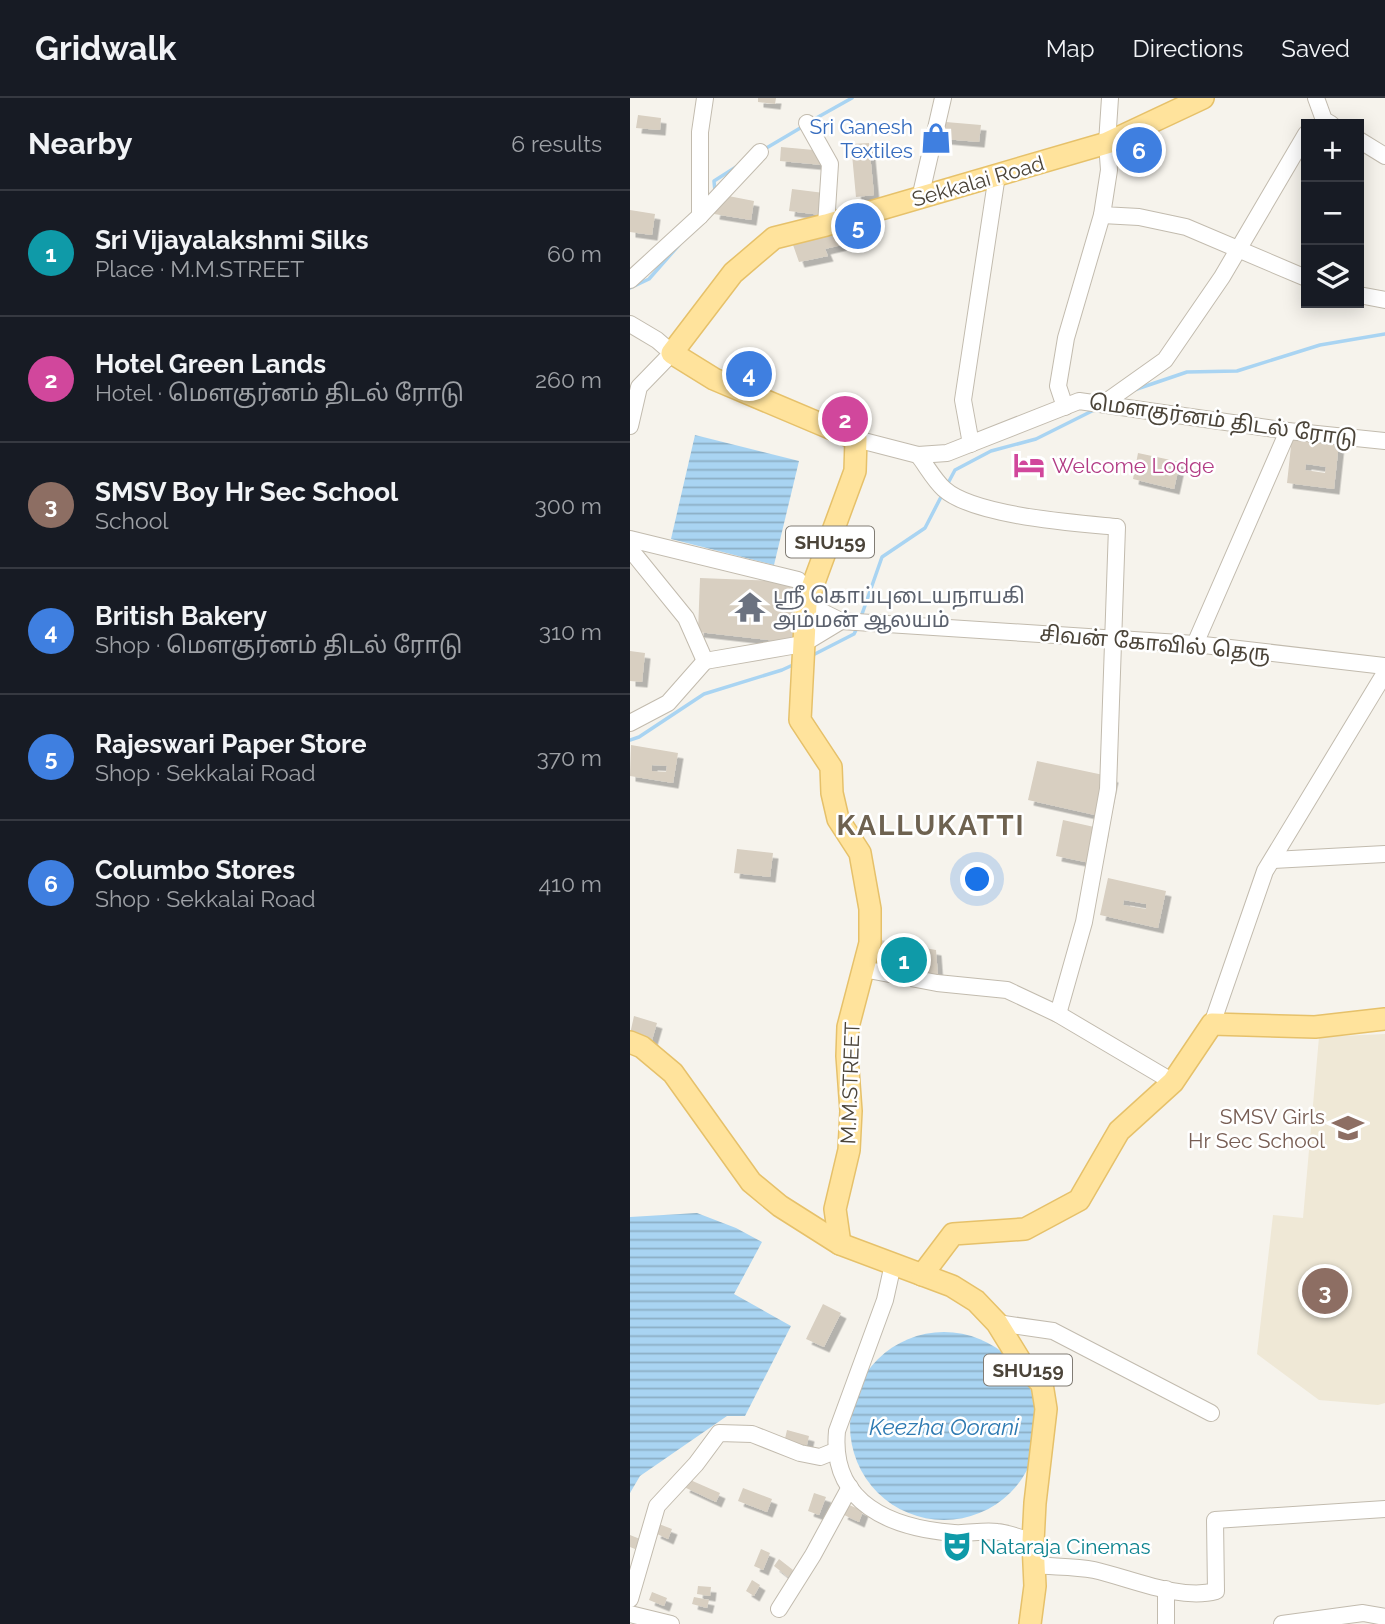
<!DOCTYPE html>
<meta charset="utf-8">
<style>
:root{--surface:#171b24;--page:#20242c;--text:#f1f3f6;--muted:#9ea1a6;--line:#363941;--accent:#fc3f1d}
body{margin:0;font-family:Raleway,"Noto Sans Tamil",sans-serif;background:var(--page);color:var(--text)}
.controls{position:absolute;right:21px;top:21px;display:grid;overflow:hidden;border-radius:0px;box-shadow:0 4px 18px #0003}
.controls button{width:63px;height:63px;display:grid;place-items:center;padding:0;border:0;border-bottom:2px solid var(--line);background:var(--surface);color:var(--text);font:35px sans-serif}
.you{position:absolute;left:348px;top:782px;width:24px;height:24px;margin:-18px;border:5px solid #fff;border-radius:50%;background:#1a73e8;box-shadow:0 0 0 10px #1a73e833}
.badge{display:grid;place-items:center;width:46px;height:46px;border-radius:50%;background:var(--accent);color:#fff;font-size:23px;font-weight:700}
.pin{position:absolute;translate:-50% -50%;border:4px solid #fff;box-shadow:0 2px 7px #0006}
.list{margin:0;padding:0;list-style:none}
h2{display:flex;justify-content:space-between;align-items:center;height:91px;margin:0;padding:0 28px;font-size:30px}
h2 small{font-size:23px;font-weight:400;color:var(--muted)}
.list li{display:grid;grid-template-columns:46px 1fr auto;gap:21px;align-items:center;box-sizing:border-box;height:126px;padding:0 28px;border-top:2px solid var(--line)}
.list b{display:block;font-size:26px;white-space:nowrap}
.list p{margin:0;font-size:23px;white-space:nowrap;color:var(--muted)}
.list em{font-size:23px;font-style:normal;color:var(--muted)}
.icon{flex:none;width:38px;height:38px;fill:none;stroke:currentColor;stroke-width:2;stroke-linecap:round;stroke-linejoin:round}
.map{position:relative;flex:none;width:755px;height:1526px;overflow:hidden}
header{display:flex;align-items:center;gap:42px;box-sizing:border-box;height:98px;padding:0 35px;background:var(--surface);border-bottom:2px solid var(--line)}
header strong{font-size:33px}
nav{display:flex;gap:38px;margin-inline-start:auto;font-size:24px}
main{display:flex}
aside{flex:1;background:var(--surface)}
.map>svg:first-child{display:block}
</style>
<header>
<strong>Gridwalk</strong>
<nav><a>Map</a><a>Directions</a><a>Saved</a></nav>
</header>
<main>
<aside>
<h2>Nearby<small>6 results</small></h2>
<ul class="list">
<li><span class="badge" style="background:#0f9aa8">1</span><div><b>Sri Vijayalakshmi Silks</b><p>Place · M.M.STREET</p></div><em>60 m</em></li>
<li><span class="badge" style="background:#d1479c">2</span><div><b>Hotel Green Lands</b><p>Hotel · மௌகுர்னம் திடல் ரோடு</p></div><em>260 m</em></li>
<li><span class="badge" style="background:#8d6e63">3</span><div><b>SMSV Boy Hr Sec School</b><p>School</p></div><em>300 m</em></li>
<li><span class="badge" style="background:#3f7fe0">4</span><div><b>British Bakery</b><p>Shop · மௌகுர்னம் திடல் ரோடு</p></div><em>310 m</em></li>
<li><span class="badge" style="background:#3f7fe0">5</span><div><b>Rajeswari Paper Store</b><p>Shop · Sekkalai Road</p></div><em>370 m</em></li>
<li><span class="badge" style="background:#3f7fe0">6</span><div><b>Columbo Stores</b><p>Shop · Sekkalai Road</p></div><em>410 m</em></li>
</ul>
</aside>
<div class="map">
<svg width="755" height="1526" viewBox="0 0 755 1526">
<defs>
<pattern id="water-rules" width="6" height="5" patternUnits="userSpaceOnUse" patternTransform="scale(1.75)"><rect width="6" height="5" fill="#a9d4f2"/><path d="M0 2.5h6" fill="none" stroke="#8caec5"/></pattern>
<filter id="shadow"><feDropShadow dx="5.5" dy="5.5" stdDeviation="0" flood-color="#0004"/></filter>
</defs>
<rect width="100%" height="100%" fill="#f6f3ec"/>
<path fill="#efe8d6" d="M755,936v369l-7,2 -59,-5 -62,-46 16,-139 30,3 16,-181z"/>
<g fill="url(#water-rules)">
<path d="M65,337l104,26 -25,104 -103,-26z"/>
<path d="M67,1115l39,15 26,14 -28,52 57,32 -46,90h-18l-87,60 -10,17v-276z"/>
<circle cx="314" cy="1328" r="94"/>
</g>
<g fill="none" stroke-linecap="round" stroke-linejoin="round">
<g stroke="#a9d4f2" stroke-width="3.5">
<path d="M181,23l41,-23"/>
<path d="M133,52l39,-23"/>
<path d="M85,94l-1,-11 22,-14"/>
<path d="M0,190l19,-9 30,-34"/>
<path d="M504,292l53,-18 50,-1 83,-26 65,-11"/>
<path d="M317,387l8,-15 36,-19 45,-12 60,-30"/>
<path d="M231,519l21,-60 43,-29 17,-33"/>
<path d="M181,558l43,-22 3,-6"/>
<path d="M0,642l9,-3 65,-43 78,-24 13,-6"/>
</g>
</g>
<g fill="#d8cfc1" fill-rule="evenodd" filter="url(#shadow)">
<path d="M128,0h18l-1,6 -17,-2z"/>
<path d="M8,17l23,3 -1,12 -24,-2z"/>
<path d="M304,23l47,4 -2,17 -46,-4z"/>
<path d="M239,45l5,52 -18,2 -5,-53z"/>
<path d="M151,49l44,4 -2,14 -43,-4z"/>
<path d="M162,91l32,4 -3,22 -32,-4z"/>
<path d="M88,96l36,7 -3,19 -37,-6z"/>
<path d="M0,112l25,4 -3,21 -22,-3z"/>
<path d="M231,124l10,12 -16,13 -5,-4 -25,6 3,7 -29,6 -7,-20z"/>
<path d="M662,339l47,6 -5,46 -47,-6zM676,366l20,3 -1,6 -20,-3z"/>
<path d="M508,355l42,9 -6,27 -41,-10z"/>
<path d="M70,480l105,4 -2,62 -105,-12z"/>
<path d="M0,553l15,2 -3,29 -12,-1z"/>
<path d="M1,647l47,8 -5,30 -43,-7zM22,667l15,1 -1,6 -14,-1z"/>
<path d="M407,663l76,16 -9,40 -76,-17z"/>
<path d="M433,722l40,9 -8,35 -39,-8z"/>
<path d="M107,751l36,4 -3,24 -36,-4z"/>
<path d="M478,780l58,13 -8,37 -58,-13zM494,802l22,4v5l-23,-4z"/>
<path d="M245,841l61,11 2,27 -68,-13z"/>
<path d="M4,918l23,7 -5,17 -22,-6z"/>
<path d="M193,1206l18,9 -17,34 -18,-8z"/>
<path d="M157,1332l22,6 -3,13 -22,-6z"/>
<path d="M58,1381l32,14 -4,9 -32,-15z"/>
<path d="M113,1390l29,11 -5,13 -29,-11z"/>
<path d="M184,1395l12,4 -7,18 -11,-4z"/>
<path d="M217,1406l16,7 -4,11 -17,-8z"/>
<path d="M29,1426l13,5 -4,10 -13,-6z"/>
<path d="M0,1437l10,4 -5,10 -5,-2z"/>
<path d="M131,1451l9,4 -7,17 -9,-4z"/>
<path d="M149,1461l14,11 -5,7 -14,-11z"/>
<path d="M122,1482l8,5 -6,11 -8,-5z"/>
<path d="M68,1488l13,1 -1,9 -13,-2z"/>
<path d="M22,1494l15,6 -3,8 -15,-6z"/>
<path d="M64,1499l15,3 -2,8 -15,-4z"/>
</g>
<g fill="none" stroke-linecap="round" stroke-linejoin="round">
<defs>
<g id="minor">
<path d="M480,0l-3,45 2,27 -7,45 37,2 47,10 120,51"/>
<path d="M686,0l8,22 7,4"/>
<path d="M177,25l23,41 -4,61"/>
<path d="M729,42l26,16"/>
<path d="M290,100l23,-100"/>
<path d="M70,118v-84l5,-34"/>
<path d="M0,182l70,-64 60,-64"/>
<path d="M729,197l26,5"/>
<path d="M0,226l27,16 15,13 -33,34 -9,39"/>
<path d="M473,306l62,-44 57,-83 84,-143"/>
<path d="M435,309l-7,-21 8,-48 36,-123"/>
<path d="M226,341l62,16 29,-2 132,-52 209,30 97,10"/>
<path d="M341,346l-8,-44 34,-225"/>
<path d="M288,357c8,10 16,25 26,34 30,27 132,34 173,38l-9,262 -24,133 -26,92"/>
<path d="M0,441l168,41"/>
<path d="M0,451l56,69 19,43 98,-17 38,-23"/>
<path d="M176,506l35,17 354,23 190,22"/>
<path d="M565,546l93,-213"/>
<path d="M0,625l38,-20 37,-42"/>
<path d="M643,762l112,-6"/>
<path d="M233,871l74,14 70,7 51,24 115,68"/>
<path d="M582,926l53,-153 120,-198"/>
<path d="M263,1166l-8,36 -48,131c-7,73 55,97 117,102 14,1 29,-3 43,-1 12,1 24,6 36,10"/>
<path d="M367,1225l56,8 158,82"/>
<path d="M404,1467c19,2 41,1 60,5 36,8 86,31 122,21l-1,-71 170,-11"/>
<path d="M0,1501l27,-93 39,-42 23,-31 33,1 48,19 20,4 15,-6"/>
<path d="M149,1511l34,-54 37,-68"/>
<path d="M0,1516l41,10"/>
<path d="M536,1526v-35"/>
<path d="M652,1526l81,-11 22,4"/>
</g>
<g id="major">
<path d="M0,944l12,5 31,26 78,109 29,24 60,38 112,42 24,15 21,22 24,39 21,22 4,25 -11,94 -2,39 2,44 -5,38"/>
<path d="M210,1146l-5,-35 14,-59 2,-39 -4,-55 1,-29 22,-84v-34l-10,-56 -22,-34 -6,-26 -1,-26 -31,-47 6,-116 49,-133 1,-32 -142,-60 -42,-26 61,-80 41,-35 52,-13 281,-82 96,-45"/>
<path d="M292,1177l31,-41 72,-5 54,-29 40,-69 54,-49 39,-58 103,3 70,-8"/>
</g>
</defs>
<use href="#minor" stroke="#c2bbae" stroke-width="18"/>
<use href="#major" stroke="#e6c16a" stroke-width="24"/>
<use href="#minor" stroke="#fff" stroke-width="16"/>
<use href="#major" stroke="#ffe39c" stroke-width="21"/>
</g>
<defs>
<symbol id="shop-bare" viewBox="-9 -9 18 18"><path d="M-5-2.5h2.3a2.7 3.5 0 0 1 5.4 0H5L5.5 6h-11ZM-1.5-2.5h3a1.5 2.3 0 0 0-3 0Z" fill="#3f7fe0" stroke="#fff" stroke-width="2.5" paint-order="stroke"/></symbol>
<symbol id="hotel-bare" viewBox="-9 -9 18 18"><path d="M-6-4.5h1.5V1H6V5H4.5V3h-9V5H-6ZM-4 0a1.8 1.8 0 1 1 3.6 0ZM.5 0V-2.5h3Q6-2.5 6 0Z" fill="#d1479c" stroke="#fff" stroke-width="2.5" paint-order="stroke"/></symbol>
<symbol id="temple-bare" viewBox="-9 -9 18 18"><path d="M0-6L5-2H3V0L6.5 2.5H4V6H1.5V3h-3V6H-4V2.5H-6.5L-3 0V-2H-5Z" fill="#6b7280" stroke="#fff" stroke-width="2.5" paint-order="stroke"/></symbol>
<symbol id="school-bare" viewBox="-9 -9 18 18"><path d="M0-5L7-2L0 1L-7-2ZM-4 1L0 2.5L4 1V4Q0 6-4 4Z" fill="#8d6e63" stroke="#fff" stroke-width="2.5" paint-order="stroke"/></symbol>
<symbol id="theatre-bare" viewBox="-9 -9 18 18"><path d="M-5-5.5Q0-4 5-5.5V0Q5 5 0 6Q-5 5-5 0ZM-3.3-2.5H-1v1.5H-3.3ZM1-2.5H3.3v1.5H1ZM-2.8 1Q0 5.5 2.8 1Z" fill="#0f9aa8" stroke="#fff" stroke-width="2.5" paint-order="stroke"/></symbol>
</defs>
<g fill-rule="evenodd">
<use href="#shop-bare" x="284" y="18" width="44" height="44"/>
<use href="#hotel-bare" x="377" y="345" width="44" height="44"/>
<use href="#temple-bare" x="98" y="487" width="44" height="44"/>
<use href="#school-bare" x="696" y="1008" width="44" height="44"/>
<use href="#theatre-bare" x="305" y="1426" width="44" height="44"/>
</g>
<g text-anchor="middle" dominant-baseline="central" stroke-width="5" stroke-linejoin="round" paint-order="stroke">
<g fill="#fff" stroke="#817c74" stroke-width="2">
<rect x="156" y="428.5" width="88" height="31" rx="5"/>
<rect x="354" y="1256.5" width="88" height="31" rx="5"/>
</g>
<g font-size="19" font-weight="bold" fill="#4b4439">
<text x="200" y="444">SHU159</text>
<text x="398" y="1272">SHU159</text>
</g>
<g font-size="21" fill="#366cbe" stroke="#fff" text-anchor="end">
<text x="283" y="28">Sri Ganesh<tspan x="283" dy="24">Textiles</tspan></text>
</g>
<g font-size="21" fill="#4b4439" stroke="#fff">
<text transform="translate(348 83) rotate(-16)">Sekkalai Road</text>
<text transform="translate(593 322) rotate(8)">மௌகுர்னம் திடல் ரோடு</text>
<text transform="translate(525 545) rotate(5)">சிவன் கோவில் தெரு</text>
<text transform="translate(220 985) rotate(-88)">M.M.STREET</text>
</g>
<g font-size="21" fill="#b23c85" stroke="#fff" text-anchor="start">
<text x="422" y="367">Welcome Lodge</text>
</g>
<g font-size="21" fill="#5b616d" stroke="#fff" text-anchor="start">
<text x="143" y="497">ஸ்ரீ கொப்புடையநாயகி<tspan x="143" dy="24">அம்மன் ஆலயம்</tspan></text>
</g>
<g font-size="21" fill="#785e54" stroke="#fff" text-anchor="end">
<text x="695" y="1018">SMSV Girls<tspan x="695" dy="24">Hr Sec School</tspan></text>
</g>
<g font-size="21" fill="#0d838f" stroke="#fff" text-anchor="start">
<text x="350" y="1448">Nataraja Cinemas</text>
</g>
<g font-size="23" font-style="italic" fill="#2e7ab2" stroke="#fff">
<text x="314" y="1328">Keezha Oorani</text>
</g>
<g font-size="28" font-weight="bold" letter-spacing="2" fill="#6e6250" stroke="#fff">
<text x="301" y="727">KALLUKATTI</text>
</g>
</g>
</svg>
<div class="controls">
<button>+</button>
<button>−</button>
<button><svg class="icon" aria-label="layers" viewBox="0 0 24 24"><path d="M12 4l9 5-9 5-9-5zM3 14l9 5 9-5"/></svg></button>
</div>
<div class="you"></div>
<div class="pin badge" style="left:274px;top:862px;background:#0f9aa8">1</div>
<div class="pin badge" style="left:215px;top:321px;background:#d1479c">2</div>
<div class="pin badge" style="left:695px;top:1193px;background:#8d6e63">3</div>
<div class="pin badge" style="left:119px;top:276px;background:#3f7fe0">4</div>
<div class="pin badge" style="left:228px;top:128px;background:#3f7fe0">5</div>
<div class="pin badge" style="left:509px;top:52px;background:#3f7fe0">6</div>
</div>
</main>
